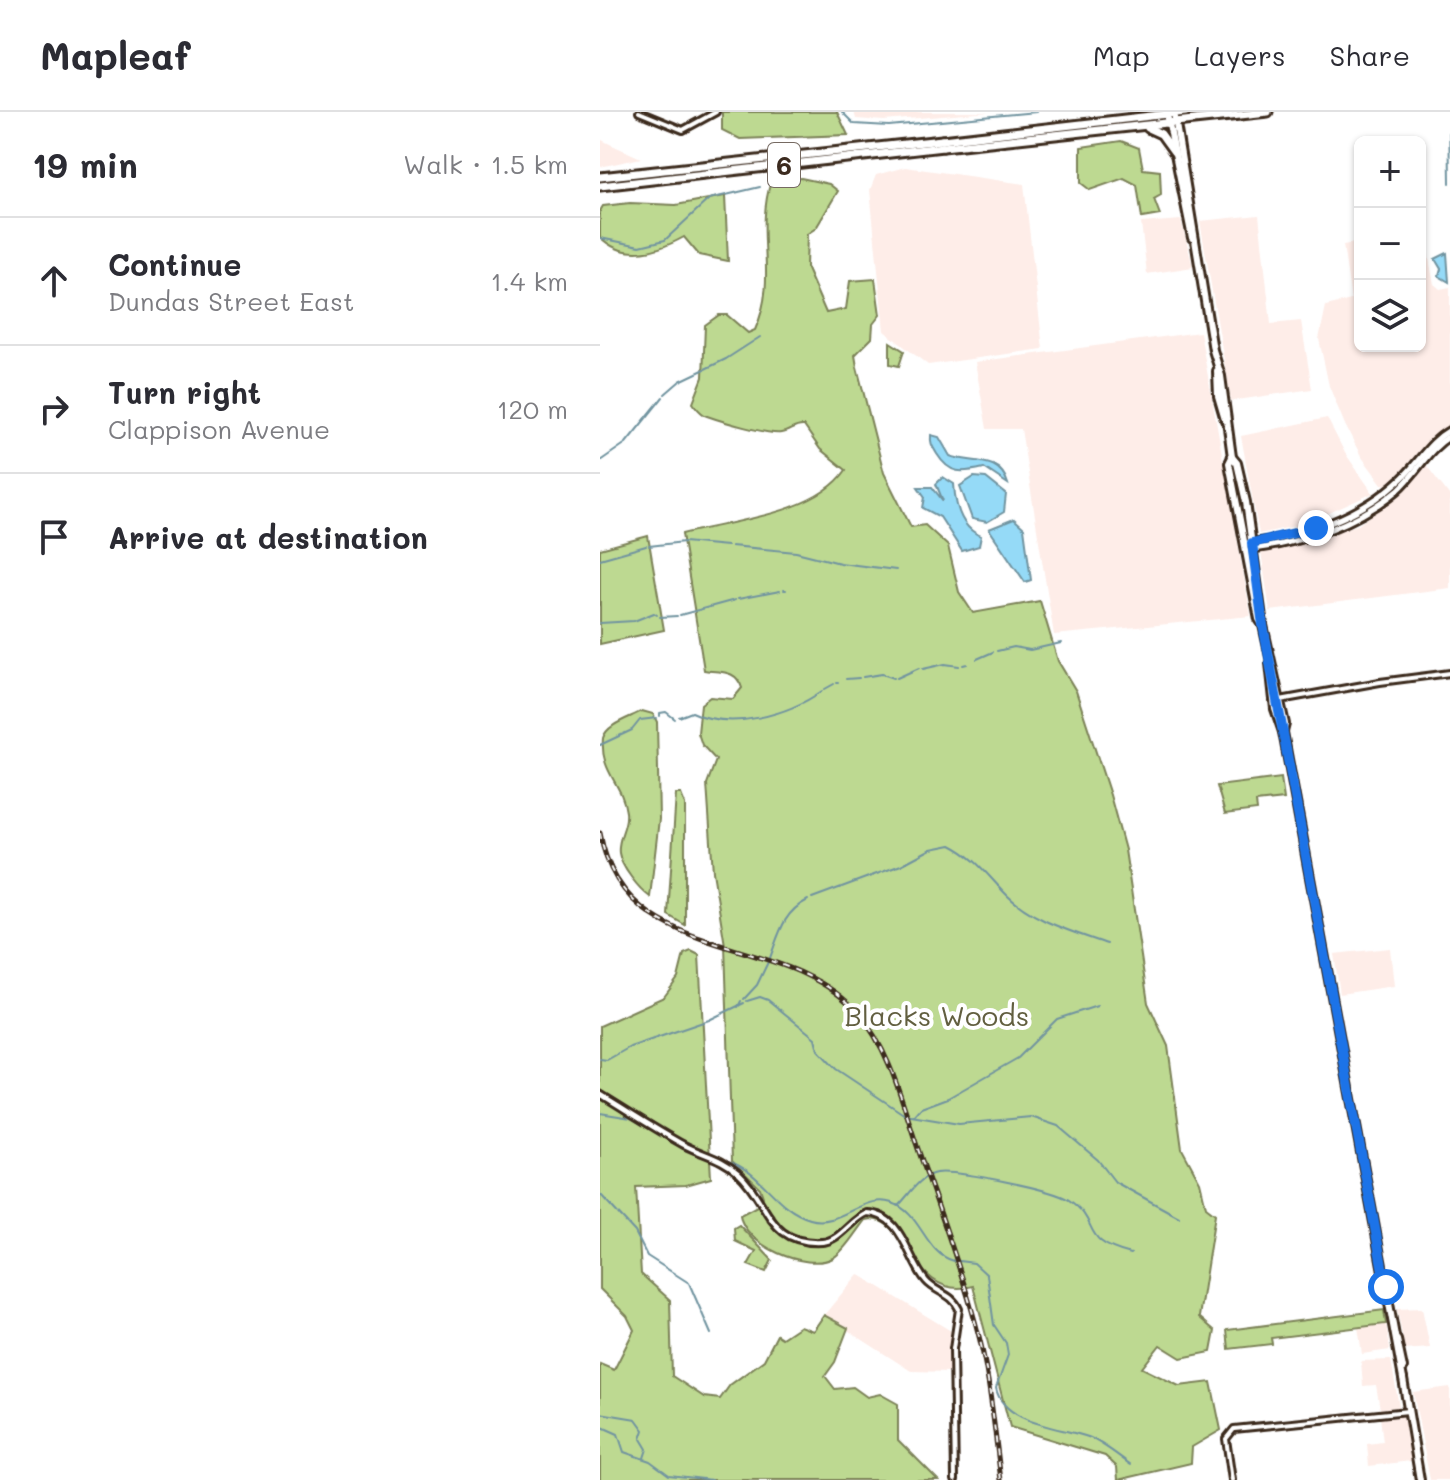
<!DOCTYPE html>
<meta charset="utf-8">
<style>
:root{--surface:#fff;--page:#f2f2f3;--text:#2b2b33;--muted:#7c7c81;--line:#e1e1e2}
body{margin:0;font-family:Mali,sans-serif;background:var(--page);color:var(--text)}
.controls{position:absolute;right:24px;top:24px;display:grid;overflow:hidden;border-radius:12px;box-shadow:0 2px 6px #0004}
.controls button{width:72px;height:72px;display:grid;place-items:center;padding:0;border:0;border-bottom:2px solid var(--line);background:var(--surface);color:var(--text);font:40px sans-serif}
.stop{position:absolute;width:24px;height:24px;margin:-18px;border:6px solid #1a73e8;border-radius:50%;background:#fff}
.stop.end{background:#1a73e8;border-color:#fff;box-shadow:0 2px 8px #0008}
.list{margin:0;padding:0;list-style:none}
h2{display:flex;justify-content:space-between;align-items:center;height:104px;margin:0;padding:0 32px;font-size:34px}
h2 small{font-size:26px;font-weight:400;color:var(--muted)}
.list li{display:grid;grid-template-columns:52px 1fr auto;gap:24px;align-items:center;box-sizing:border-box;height:128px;padding:0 32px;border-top:2px solid var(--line)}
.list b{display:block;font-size:30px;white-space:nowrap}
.list p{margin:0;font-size:26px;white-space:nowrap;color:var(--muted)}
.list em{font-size:26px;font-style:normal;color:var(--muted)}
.icon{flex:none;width:44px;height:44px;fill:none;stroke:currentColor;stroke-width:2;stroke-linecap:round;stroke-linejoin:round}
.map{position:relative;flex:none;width:850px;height:1368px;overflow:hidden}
header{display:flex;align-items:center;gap:48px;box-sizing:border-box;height:112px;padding:0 40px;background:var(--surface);border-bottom:2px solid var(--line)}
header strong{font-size:38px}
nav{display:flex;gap:44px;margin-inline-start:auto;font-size:28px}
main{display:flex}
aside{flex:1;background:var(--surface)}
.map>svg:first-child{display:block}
</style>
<header>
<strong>Mapleaf</strong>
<nav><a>Map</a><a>Layers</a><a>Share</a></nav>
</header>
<main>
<aside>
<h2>19 min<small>Walk · 1.5 km</small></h2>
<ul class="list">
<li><svg class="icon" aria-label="ahead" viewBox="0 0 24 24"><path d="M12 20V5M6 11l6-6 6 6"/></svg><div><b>Continue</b><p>Dundas Street East</p></div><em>1.4 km</em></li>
<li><svg class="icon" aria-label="right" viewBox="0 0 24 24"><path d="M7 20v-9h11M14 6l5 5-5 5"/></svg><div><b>Turn right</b><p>Clappison Avenue</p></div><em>120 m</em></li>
<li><svg class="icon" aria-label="arrive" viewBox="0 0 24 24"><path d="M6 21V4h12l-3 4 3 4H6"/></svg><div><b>Arrive at destination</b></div></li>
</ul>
</aside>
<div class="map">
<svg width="850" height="1368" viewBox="0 0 850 1368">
<rect width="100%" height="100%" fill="#fff"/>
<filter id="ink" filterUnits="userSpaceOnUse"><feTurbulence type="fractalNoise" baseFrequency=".0125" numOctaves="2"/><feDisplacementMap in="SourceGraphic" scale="16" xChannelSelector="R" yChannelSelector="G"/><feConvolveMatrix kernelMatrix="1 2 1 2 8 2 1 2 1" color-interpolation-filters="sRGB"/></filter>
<g filter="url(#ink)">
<g fill="#feede8">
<path d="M254,0h135l-105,9 -28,-2z"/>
<path d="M0,27l12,6 29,13 -41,9z"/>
<path d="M305,55l119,17 19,165 -115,16 -44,-34 -14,-141 6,-15z"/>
<path d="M659,103l12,109 30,-3 11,68 -81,12 -31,-180z"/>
<path d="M581,108l12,47 -46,7 -6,-51z"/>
<path d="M820,121h4l10,51 6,5 10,-2v141l-23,17 -37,40 -8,-1 -21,-28 -16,-31 -16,-39 -10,-47 7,-33 25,-6 -8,-55 17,-3v104h60z"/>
<path d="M600,220l51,284 -197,19 -33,-206h-34l-12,-67z"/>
<path d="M727,306l18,35 28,40 -68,31 -46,10 -18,-98z"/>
<path d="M826,353l24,31v92l-180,23 -9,-59 97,-27 36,-26z"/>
<path d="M790,836l4,38 -54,8 -6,-40z"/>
<path d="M258,1162l93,57 -1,41 -39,-1 -87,-56z"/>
<path d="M822,1196l8,40 -25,2 -8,-41z"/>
<path d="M786,1212l4,26 -28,4 -4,-27z"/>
<path d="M791,1248l8,47 -19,2 -4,-24 -13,1 -2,-25z"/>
<path d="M850,1275v93h-20l-17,-88z"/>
<path d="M803,1303l8,46 -42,5 -2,-22 16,-2 -3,-25z"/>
</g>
<g fill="#bdd991" stroke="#7c8258" stroke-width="2">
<path d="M122,0h115l11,23 -108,4 -18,-9z"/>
<path d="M521,29l18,7 4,21 17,2 1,24 -7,4 6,16 -18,3 -5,-33 -13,-7 -34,12 -9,-7v-36z"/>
<path d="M201,66l28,6 9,7 -22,37 -9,6 -1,33 20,46 20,-4 4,-28 25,-2 5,36 -7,9 -1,14 -17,17 2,12 27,106 27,54 14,-2 23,21 11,46 14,21 67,-12 18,60 18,30 34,104 15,55 23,153 20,43 14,103 18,33 6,25 9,7 -16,103 16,14 -4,21 -30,6 -21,-13 -18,23 37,18 32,-4 10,48 -29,17 -1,16 -73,17 -1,-13 -12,-11 -95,-29 -37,-141c-62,17 -67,-77 -108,-66 -9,11 -20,31 -32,38 -27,14 -89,-13 -93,-43l19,-10 4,-8 -3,-9 -28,-27 -7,-216 -12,-73 -6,-88 9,-24 -14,-15 -4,-12 3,-29 9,-7 23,2 9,-11c-6,-19 -21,-15 -38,-18l-22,-136c50,-13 134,-20 164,-64l-26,-21 -16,-23c-10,-1 -14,6 -23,7 -13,2 -60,-12 -74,-17 -6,-2 -10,-8 -14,-13l10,-26 2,-52 14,-10h8l21,18 7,-3c24,-53 -1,-95 16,-149z"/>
<path d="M125,84l3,65 -29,-6 -15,-18c-27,15 -60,24 -84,0v-26l3,-5 27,-3 46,2z"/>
<path d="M290,230l14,9 -5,15 -9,-2z"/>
<path d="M48,424l16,94 -64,14v-95z"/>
<path d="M42,599l11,3 4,8 2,97 -9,78c-11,-8 -29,-30 -31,-44 -2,-16 9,-26 7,-41 -4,-30 -26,-39 -23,-74 4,-14 27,-20 39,-27z"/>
<path d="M681,666l3,21 -28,3 1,8 -32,4 -8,-28z"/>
<path d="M76,682h5l4,10v121l-17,-10z"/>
<path d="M91,839l8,4 12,223 -25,7 -50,2 5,87 29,26 2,76 32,21 16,2 10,-14 34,-25 13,-25 5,3 18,-12 13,5 11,-16 24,13 -13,34 -10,14 10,13 18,-2 14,10 13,-3 18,10v36l40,40h-338v-116l14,6 20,-40 -7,-14 -27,-27v-263l64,-29 14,-19 6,-24z"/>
<path d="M139,1113l33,35 -6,12 -18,-7 8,-14 -21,-10 -1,-13z"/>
<path d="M784,1198l2,14 -115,14 1,6 -43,5 -2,-19z"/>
</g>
<g fill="#95daf7" stroke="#7194a0" stroke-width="2">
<path d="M847,141l2,29 -10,-6 2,-7 -6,-10z"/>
<path d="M331,323l8,2 11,19c21,8 50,-1 58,28l-24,-16c-22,5 -34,7 -47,-14 -4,-7 -7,-10 -6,-19z"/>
<path d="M343,365l11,7c1,21 7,44 27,52l-2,10 -17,5 -22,-34 -17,-9 2,-11 -7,-10h14l11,14 -7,-17z"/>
<path d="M374,365l12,1 20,16 -2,18 -17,10 -15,-3 -12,-33z"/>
<path d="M414,407l10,9 7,52 -6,2 -36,-53z"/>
</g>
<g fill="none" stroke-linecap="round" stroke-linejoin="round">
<g stroke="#7194a0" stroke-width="2">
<path d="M242,0l12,12 35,2 147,-14"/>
<path d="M849,0l1,71"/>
<path d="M0,126l40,8 25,-6 44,-41 51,-12"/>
<path d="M65,282l15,-13 46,-22 34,-22"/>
<path d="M0,349l26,-18 37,-46"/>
<path d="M49,434l35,-4 43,4"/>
<path d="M131,434l65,6 44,11 56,7"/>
<path d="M0,447l46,-13"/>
<path d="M184,478h2"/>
<path d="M138,487l42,-8"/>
<path d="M80,503l55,-15"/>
<path d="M60,505l17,-1"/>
<path d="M0,511l34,-2 20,-8 3,2"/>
<path d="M397,539l17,-4 16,3 31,-7"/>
<path d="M377,547l16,-7"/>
<path d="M363,553l4,-1"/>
<path d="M323,557l22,-5 14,2"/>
<path d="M263,565l19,-3 12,4"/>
<path d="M297,566l22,-10"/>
<path d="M246,567l13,-1"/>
<path d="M237,571h1"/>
<path d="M225,577l9,-5"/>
<path d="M60,604v-3l6,-1 9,7"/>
<path d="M79,605l13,-5c39,19 96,3 130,-21"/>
<path d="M0,633l32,-15 8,-10 17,-2"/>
<path d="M212,786l89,-33 30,-16 20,-4c22,11 34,27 51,45 27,30 68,41 105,54"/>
<path d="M170,846c9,-24 13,-46 38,-58"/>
<path d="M144,887l13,-14 11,-23"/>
<path d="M147,889l13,-4 8,3 47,38 3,12 18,19 69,46 54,9 72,-7 27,9 40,34 17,22 64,35"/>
<path d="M138,895l3,-6"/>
<path d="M0,947l7,1 23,-13 79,-27 35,-17"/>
<path d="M0,1001l31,5 24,13"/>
<path d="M314,1004l7,-8 27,-10 70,-40 39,-39 40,-13"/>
<path d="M119,1047c41,6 53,49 91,60 30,9 52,-26 82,-16 29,9 33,51 62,58"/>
<path d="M0,1082l35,38 12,24 42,27 22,51"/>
<path d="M299,1093c10,-10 21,-29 37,-32 21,-3 116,16 133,27 34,24 8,40 62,54"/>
<path d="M359,1149l15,2 13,12 7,50 12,18 2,12 -12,33c7,36 64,39 92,49 15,6 29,18 43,28"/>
<path d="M0,1301l36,6 8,11 -3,9 6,10 -3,9"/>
<path d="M0,1314l18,8 6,18 26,9 19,14 43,5"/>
</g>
<defs>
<g id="tertiary">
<path d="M39,0l44,18 33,-18"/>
<path d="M680,588l100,-18 70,-9"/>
<path d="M0,982c28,17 55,35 84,51 19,10 38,13 54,28 32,29 29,72 84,69 18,-1 29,-23 45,-29 36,1 40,46 59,68 10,12 26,12 33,28l-6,40 2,131"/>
<path d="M632,1368l-6,-41 8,-10 174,-18"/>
</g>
<g id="secondary">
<path d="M648,431c55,-6 113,-26 154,-65 17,-16 27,-36 48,-48"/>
<path d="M653,437c51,-7 105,-25 145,-59 19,-17 30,-41 52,-54"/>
</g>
<g id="primary">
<path d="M574,0l39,238 8,26 11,81 5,6 9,39 17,123 22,99 -2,8 120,647"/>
<path d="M568,7l24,119"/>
<path d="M617,259l1,25 7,24"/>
<path d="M632,345l-3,6 30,156 4,6"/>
<path d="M670,551l5,46 8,23"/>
<path d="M797,1228l6,28"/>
<path d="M803,1267l17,101"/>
</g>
<g id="trunk">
<path d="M548,16l13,6 13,18"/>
<path d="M342,28l244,-28"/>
<path d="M343,35l325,-35"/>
</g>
<g id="motorway">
<path d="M0,65l342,-37"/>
<path d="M0,74l343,-39"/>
</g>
</defs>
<use href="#tertiary" stroke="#3b2a1e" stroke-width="10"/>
<use href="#secondary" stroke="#3b2a1e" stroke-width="11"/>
<use href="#primary" stroke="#3b2a1e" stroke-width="12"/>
<use href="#trunk" stroke="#3b2a1e" stroke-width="13"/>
<use href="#motorway" stroke="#3b2a1e" stroke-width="13"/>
<use href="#tertiary" stroke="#fff" stroke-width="4"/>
<use href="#secondary" stroke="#fff" stroke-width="5"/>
<use href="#primary" stroke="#fff" stroke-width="6"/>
<use href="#trunk" stroke="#fff" stroke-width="7"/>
<use href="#motorway" stroke="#fff" stroke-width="7"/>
<defs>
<path id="rail" d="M0,721c23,135 186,95 259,181 31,36 43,88 58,132 20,59 43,118 59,179 14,50 18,103 25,155"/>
</defs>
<use href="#rail" stroke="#3b2a1e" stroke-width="5"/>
<use href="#rail" stroke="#fff" stroke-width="2" stroke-dasharray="6" stroke-linecap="butt"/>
</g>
</g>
<g fill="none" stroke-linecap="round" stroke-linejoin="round" filter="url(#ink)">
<path stroke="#1a73e8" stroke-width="10" d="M716,416l-64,15 11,82 123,662"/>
</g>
<g text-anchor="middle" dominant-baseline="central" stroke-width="8" stroke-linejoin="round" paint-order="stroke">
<rect fill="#fff" stroke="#766a62" stroke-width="2" x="168" y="31" width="32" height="44" rx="6"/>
<g font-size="26" font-weight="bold" fill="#3b2a1e">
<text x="184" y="53">6</text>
</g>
<g font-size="28" fill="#625f40" stroke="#fff">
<text x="337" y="903">Blacks Woods</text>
</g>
</g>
</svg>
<div class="controls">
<button>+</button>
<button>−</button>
<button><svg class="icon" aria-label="layers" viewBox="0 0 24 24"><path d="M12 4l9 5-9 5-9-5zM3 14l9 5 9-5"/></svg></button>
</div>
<div class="stop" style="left:786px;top:1175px"></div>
<div class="stop end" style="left:716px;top:416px"></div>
</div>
</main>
